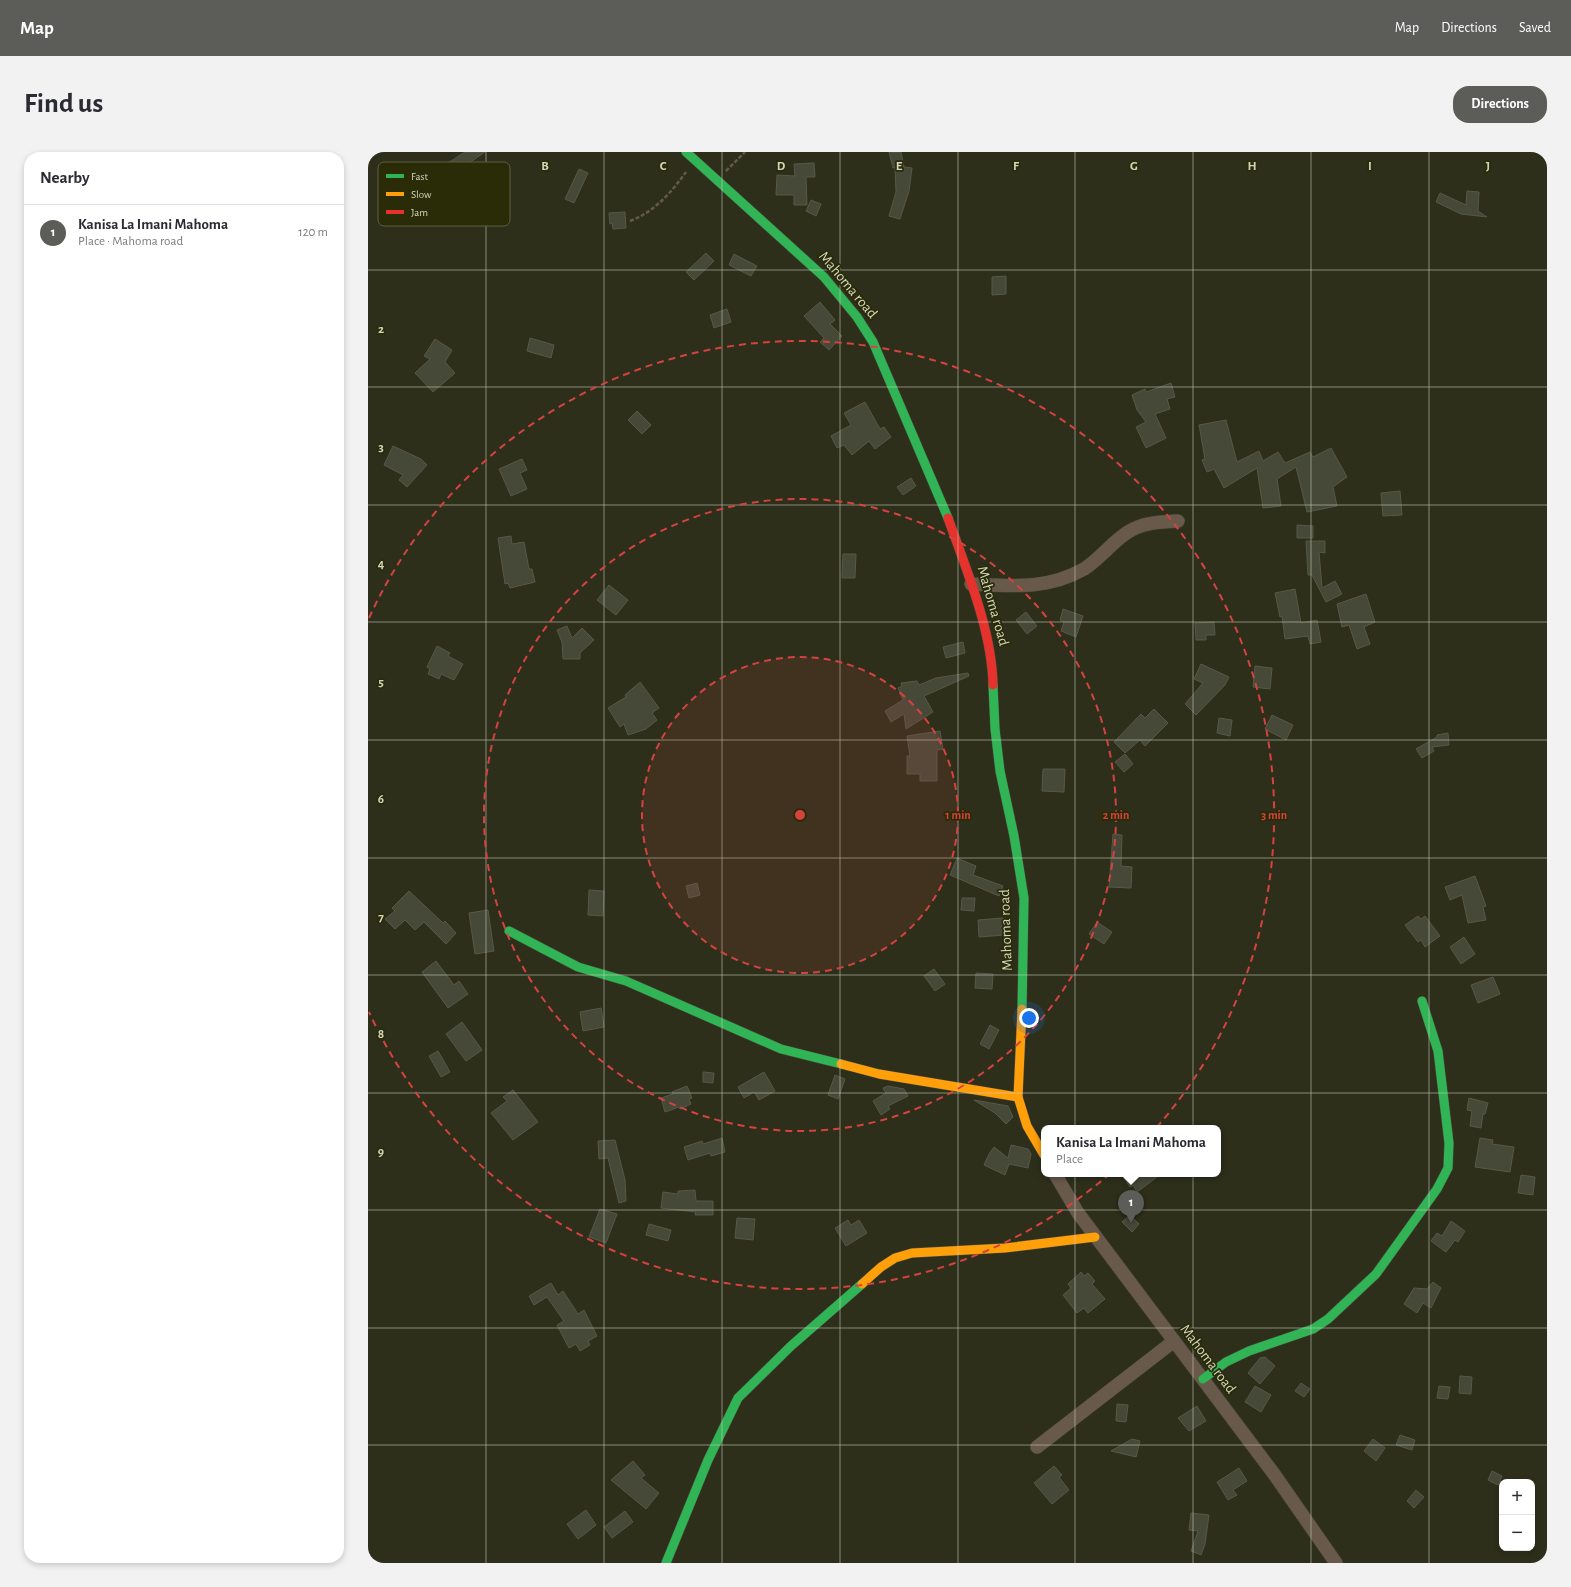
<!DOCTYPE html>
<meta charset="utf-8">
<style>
:root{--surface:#fff;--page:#f2f2f3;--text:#2b2b33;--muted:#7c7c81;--line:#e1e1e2;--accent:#5c5d59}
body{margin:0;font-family:"Alegreya Sans",sans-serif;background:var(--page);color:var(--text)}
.controls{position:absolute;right:12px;bottom:12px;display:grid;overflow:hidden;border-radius:8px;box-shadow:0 2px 6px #0003}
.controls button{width:36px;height:36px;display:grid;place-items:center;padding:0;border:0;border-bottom:1px solid var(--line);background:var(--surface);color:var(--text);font:20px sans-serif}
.you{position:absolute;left:661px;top:866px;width:14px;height:14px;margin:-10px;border:3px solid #fff;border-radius:50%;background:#1a73e8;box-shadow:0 0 0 6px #1a73e833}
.badge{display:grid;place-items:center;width:26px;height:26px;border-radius:50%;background:var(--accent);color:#fff;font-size:13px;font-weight:700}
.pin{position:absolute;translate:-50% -33px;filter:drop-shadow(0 1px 2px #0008)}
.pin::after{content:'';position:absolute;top:21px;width:14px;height:12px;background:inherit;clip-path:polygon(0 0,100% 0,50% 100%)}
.popup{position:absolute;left:673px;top:973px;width:180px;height:52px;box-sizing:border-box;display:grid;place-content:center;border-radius:8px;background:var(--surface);filter:drop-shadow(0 1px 3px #0005);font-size:13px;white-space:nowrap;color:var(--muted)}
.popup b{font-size:15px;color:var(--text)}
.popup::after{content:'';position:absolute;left:50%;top:100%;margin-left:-8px;border:8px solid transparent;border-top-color:var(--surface)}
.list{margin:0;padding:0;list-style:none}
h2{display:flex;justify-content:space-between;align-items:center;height:52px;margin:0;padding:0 16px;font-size:17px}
h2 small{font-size:13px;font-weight:400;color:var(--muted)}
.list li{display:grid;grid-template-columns:26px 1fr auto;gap:12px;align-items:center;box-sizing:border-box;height:56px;padding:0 16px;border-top:1px solid var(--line)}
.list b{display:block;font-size:15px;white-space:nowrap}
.list p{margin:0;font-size:13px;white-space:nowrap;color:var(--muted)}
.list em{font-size:13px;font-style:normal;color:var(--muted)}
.map{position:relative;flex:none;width:1179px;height:1411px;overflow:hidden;border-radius:16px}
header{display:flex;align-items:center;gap:24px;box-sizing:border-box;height:56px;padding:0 20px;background:var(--accent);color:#fff}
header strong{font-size:19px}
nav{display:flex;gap:22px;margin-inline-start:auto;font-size:14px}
.intro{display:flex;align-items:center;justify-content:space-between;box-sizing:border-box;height:96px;padding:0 24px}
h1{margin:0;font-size:28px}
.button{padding:10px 18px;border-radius:16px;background:var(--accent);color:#fff;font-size:14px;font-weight:700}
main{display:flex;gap:24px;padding:0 24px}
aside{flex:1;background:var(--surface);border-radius:16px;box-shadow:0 2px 6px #0003}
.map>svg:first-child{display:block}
</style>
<header>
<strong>Map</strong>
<nav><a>Map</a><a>Directions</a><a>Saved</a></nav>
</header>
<div class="intro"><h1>Find us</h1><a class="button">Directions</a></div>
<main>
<aside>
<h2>Nearby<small></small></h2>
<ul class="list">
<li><span class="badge">1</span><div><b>Kanisa La Imani Mahoma</b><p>Place · Mahoma road</p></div><em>120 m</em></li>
</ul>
</aside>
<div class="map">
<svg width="1179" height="1411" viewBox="0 0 1179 1411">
<rect width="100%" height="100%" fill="#2d2f1b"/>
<g fill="#464938" stroke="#575848">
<path d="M97,0h20l-16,11 5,7 -13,9 4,7 -17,12 -11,-16 17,-11 -6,-8z"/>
<path d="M521,0h12l3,15 8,1 -3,23 -9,28 -11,-3 7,-24 -1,-25 -2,1z"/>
<path d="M446,11l1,14h-9l1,28h-13v-10h-18l1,-20 18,1 -1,-12z"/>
<path d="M211,17l9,4 -14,30 -9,-4z"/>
<path d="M1099,39l12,1 -1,19 9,6 -26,-3 -25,-12 4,-9 26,12z"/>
<path d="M443,48l10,4 -5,12 -10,-5z"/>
<path d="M257,60l1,16 -13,1 -1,-6 -2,1 -1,-11z"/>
<path d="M338,101l8,8 -20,19 -8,-8z"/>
<path d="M366,102l23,12 -6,10 -22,-11z"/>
<path d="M638,124v18l-14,1v-18z"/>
<path d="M452,150l15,18 -5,4 12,12 -13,14 -9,-8 4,-4 -20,-22z"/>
<path d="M359,157l4,13 -17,6 -4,-13z"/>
<path d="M162,186l24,7 -3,13 -24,-7z"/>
<path d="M67,187l17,11 -7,12 10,11 -22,19 -18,-19 15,-14 -6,-3z"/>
<path d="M803,231l4,14 -8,2 3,10 -15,5 11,24 -20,10 -10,-21 10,-5 -9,-12 -5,-15 13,-6 1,3z"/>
<path d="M497,250l15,27 4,-2 7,10 -16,12 -6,-8 -17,14 -8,-10 -7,3 -6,-12 20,-11 -7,-12z"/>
<path d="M269,259l14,14 -9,9 -14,-14z"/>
<path d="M858,268l11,42 22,-11 4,10 15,-9 7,11 25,-11 3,5 18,-9 16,29 -14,10 4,19 -30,6 -11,-45 -19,12 4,27 -18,2 -6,-40 -33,20 -10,-19 -7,3 -5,-12 3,-1 -6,-34z"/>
<path d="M25,294l28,13 6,6 -20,22 -8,-7 4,-5 -19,-10z"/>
<path d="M154,307l5,11 -7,3 7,16 -16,7 -12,-27z"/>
<path d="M543,326l5,8 -13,9 -6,-8z"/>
<path d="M1032,339l2,24 -19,1 -2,-23z"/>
<path d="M929,373l16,1v12h-16z"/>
<path d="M143,384l1,8 12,-2 5,27h3l3,13 -25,6 -2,-5 -3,1 -7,-46z"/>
<path d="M938,389h19v12l-6,-1 3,36 13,-7 7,13 -16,8 -14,-27h-4z"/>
<path d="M475,402h13l-1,24h-13z"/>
<path d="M241,433l19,15 -12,15 -19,-15z"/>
<path d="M927,437l6,34 16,-3 4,22 -11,2 -2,-8 -23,3 -3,-23 -2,1 -5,-24z"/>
<path d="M998,442l9,28 -11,5 6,17 -13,5 -8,-24 -7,2 -5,-23z"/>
<path d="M695,457l20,7 -7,21 -15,-6 3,-9 -4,-2z"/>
<path d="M658,460l11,14 -10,8 -11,-14z"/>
<path d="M846,470l1,13h-9v5h-10l-1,-17z"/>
<path d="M199,474l5,12 10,-10 12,12 -14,13v6h-17l-1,-17 -5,-12z"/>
<path d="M595,490l2,11 -19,5 -3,-11z"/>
<path d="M69,494l13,7 -2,3 15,8 -9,16 -13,-6 -2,5 -11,-5 2,-5 -3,-2z"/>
<path d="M833,512l28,13 -4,8 -29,30 -11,-11 18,-21 -9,-4z"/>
<path d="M887,514l17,2 -2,21 -17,-2z"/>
<path d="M600,521l1,3 -45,20 9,16 -27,17 -2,-15 -13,8 -6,-11 18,-11 -5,-12 4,-2 -1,-3 16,-2 2,4 17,-7z"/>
<path d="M272,530l19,26 -7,5 5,7 -11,9 -18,6 -4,-11 -4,3 -12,-19 18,-11 -1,-2z"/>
<path d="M786,557l14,14 -23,23 -5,-6 -15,13 -11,-11 27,-28 4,4z"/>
<path d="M904,563l21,10 -7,15 -21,-11z"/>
<path d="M851,566l13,2 -2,16 -13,-3z"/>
<path d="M572,579l3,18 -6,1v31h-17v-7h-13v-18h3l-3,-20z"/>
<path d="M1080,581l1,12 -17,2 2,4 -12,7 -6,-9 21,-12v-2z"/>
<path d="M757,602l8,10 -9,8 -9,-10z"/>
<path d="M675,617h22l-1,23 -22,-1z"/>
<path d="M745,682l9,1 -1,31 11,1 -1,21 -22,-1z"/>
<path d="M589,706l19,8 -3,9 30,11 -4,10 -49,-21z"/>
<path d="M1107,724l11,30 -3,1 3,13 -18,3 -6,-28 -12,5 -5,-13z"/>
<path d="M329,731l3,12 -11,3 -3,-12z"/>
<path d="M221,738l15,1 -1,25 -15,-1z"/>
<path d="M41,739l34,32 2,-2 11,12 -10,11 -22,-22 -9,8 -10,-10 -10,9 -10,-10 10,-8 -3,-3z"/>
<path d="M594,746h13l-1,13 -13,-1z"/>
<path d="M120,758l6,41 -19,3 -6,-41z"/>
<path d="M1050,764l3,3 4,-3 15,20 -15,11 -4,-7 -3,2 -13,-17z"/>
<path d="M635,766l1,17 -25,2 -1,-17z"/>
<path d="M729,770l15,10 -8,12 -15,-10z"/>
<path d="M1096,785l11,17 -14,10 -11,-17z"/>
<path d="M68,809l18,24 5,-4 9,13 -20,14 -26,-36z"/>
<path d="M566,817l11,15 -10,7 -11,-15z"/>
<path d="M608,821l17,1 -1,15 -17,-1z"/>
<path d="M1125,825l7,17 -22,9 -7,-18z"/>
<path d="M233,856l3,19 -21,4 -3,-19z"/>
<path d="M94,870l20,28 -16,11 -20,-27z"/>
<path d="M622,873l9,5 -10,19 -9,-5z"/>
<path d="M70,899l12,21 -9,5 -12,-21z"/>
<path d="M335,920l11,1 -1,10 -10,-1z"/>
<path d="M396,920l11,19 -16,9 -5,-8 -10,6 -6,-11z"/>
<path d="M467,923l10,4 -7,20 -10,-4z"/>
<path d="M319,934l5,12 -3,1 2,5 -11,5 -1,-2 -14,5 -4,-14 12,-4 -1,-2z"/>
<path d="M520,934l16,3 4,7 -20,10 2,3 -9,6 -8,-14 13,-8 -3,-5z"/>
<path d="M145,938l25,32 -25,18 -22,-27 16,-12 -4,-4z"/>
<path d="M1101,946l19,5 -3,11h-2l-2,14 -11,-2 2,-15 -5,-1z"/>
<path d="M606,948l34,6 5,11 -7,7 -11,-11z"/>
<path d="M354,986l3,14 -14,4 -1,-3 -22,7 -4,-13 18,-6 1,3z"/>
<path d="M1112,986l13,2 -1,4 22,3 -4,25 -35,-5z"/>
<path d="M247,988l10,40 1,21 -7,2 -11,-45 -9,1 -1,-18z"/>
<path d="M643,993l17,4 3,5 -3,14 -19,-4 -4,11 -21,-10 5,-11 5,-7 14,11z"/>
<path d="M758,1022h35l-24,18 -4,-7 -3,2 -6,-9 3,-2z"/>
<path d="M1153,1023l14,2 -2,18 -15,-2z"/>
<path d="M327,1038l1,11h17v14h-18l1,-3 -35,-4 2,-16 15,2v-3z"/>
<path d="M232,1057l17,5 -11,29 -17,-6z"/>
<path d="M762,1063l9,9 -7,8 -10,-10z"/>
<path d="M369,1066l18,1 -2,21 -18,-2z"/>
<path d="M480,1068l3,5 8,-5 8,13 -21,13 -11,-18z"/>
<path d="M1083,1069l14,10 -7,11 -3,-2 -9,12 -15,-11 6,-8 5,3z"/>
<path d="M281,1072l22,6 -3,11 -22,-6z"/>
<path d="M713,1120l3,4 4,-3 7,8 -3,3 13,15 -17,14 -4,-5 -7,5 -14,-18 8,-7 -3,-4z"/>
<path d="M1065,1130l8,6 -10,20 -8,-5 -6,10 -13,-9 10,-16 13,1z"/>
<path d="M183,1131l7,12 5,-4 15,23 6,-4 13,26 -9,5 2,4 -10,6 -4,-7 -7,4 -12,-23 7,-4 -17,-24 -13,8 -5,-9z"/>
<path d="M897,1205l10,9 -15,18 -12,-11 12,-15z"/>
<path d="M1092,1224l12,1 -1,17 -12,-1z"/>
<path d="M933,1231l9,6 -6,8 -9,-6z"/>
<path d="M887,1234l16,9 -10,17 -16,-10z"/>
<path d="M1071,1234l11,1 -2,12 -11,-1z"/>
<path d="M749,1252l11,1 -2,17 -10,-1z"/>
<path d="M829,1254l9,15 -17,10 -11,-13z"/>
<path d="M1032,1283l15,5 -3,10 -16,-5z"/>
<path d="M764,1287l8,2 -4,16 -25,-6z"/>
<path d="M1005,1287l12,9 -9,13 -12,-10z"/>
<path d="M265,1309l12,14 -4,3 18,15 -13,16 -35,-29z"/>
<path d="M686,1314l8,9 -3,2 10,13 -17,14 -18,-21z"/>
<path d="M871,1316l8,13 -14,9 4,5 -9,5 -11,-18z"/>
<path d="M1124,1319l10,5 -4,9 -10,-5z"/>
<path d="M1048,1338l8,7 -10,11 -7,-7z"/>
<path d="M218,1358l10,15 -18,14 -11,-15z"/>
<path d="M257,1359l8,11 -21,16 -8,-11z"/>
<path d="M823,1361l18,2 -4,29 -4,11 -10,-4 7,-20 -9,-1z"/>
</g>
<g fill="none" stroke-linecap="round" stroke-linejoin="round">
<defs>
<g id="street">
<path d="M603,432c41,2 76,6 113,-15 16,-10 28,-27 44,-37 15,-10 34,-10 50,-11"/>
<path d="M687,1022l23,39 196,261 62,89"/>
<path d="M669,1295l137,-106"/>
</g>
<g id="fast">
<path d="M318,0l138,125 33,40 16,25 75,176"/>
<path d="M625,533l2,44 5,42 14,65 10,62 -2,111"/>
<path d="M141,779l69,36 48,14 155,68 60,15"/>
<path d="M835,1227l23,-17 23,-11 64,-22 15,-10 48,-45 61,-85 11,-21 1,-25 -11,-92 -16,-50"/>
<path d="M298,1411l42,-103 30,-62 53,-52 71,-62"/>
</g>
<g id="slow">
<path d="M654,857l-4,88 9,29 17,29"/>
<path d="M473,912l38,10 139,23"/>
<path d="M494,1132l19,-17 14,-9 17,-5 93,-5 90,-11"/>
</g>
<path id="jam" d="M580,366c18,51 44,112 45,167"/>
</defs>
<use href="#street" stroke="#494b3b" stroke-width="14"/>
<use href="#fast" stroke="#494b3b" stroke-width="10"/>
<use href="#slow" stroke="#494b3b" stroke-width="10"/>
<use href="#jam" stroke="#494b3b" stroke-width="10"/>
<g stroke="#635a4c" stroke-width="2.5" stroke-dasharray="4 2" stroke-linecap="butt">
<path d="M358,19l19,-19"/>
<path d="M262,69c24,-9 41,-28 56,-49"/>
</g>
<use href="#street" stroke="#68594b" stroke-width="13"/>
<use href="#fast" stroke="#30b455" stroke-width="9"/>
<use href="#slow" stroke="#ff9f0a" stroke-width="9"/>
<use href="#jam" stroke="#e5322d" stroke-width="9"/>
</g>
<path fill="none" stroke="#d2d5c1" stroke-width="1" stroke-opacity="0.55" d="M118,0v1411M236,0v1411M354,0v1411M472,0v1411M590,0v1411M707,0v1411M825,0v1411M943,0v1411M1061,0v1411M0,118h1179M0,235h1179M0,353h1179M0,470h1179M0,588h1179M0,706h1179M0,823h1179M0,941h1179M0,1058h1179M0,1176h1179M0,1293h1179"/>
<circle cx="432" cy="663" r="158" fill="#d5423f" fill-opacity=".12"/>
<g fill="none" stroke="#d5423f" stroke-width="2" stroke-dasharray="7 5">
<circle cx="432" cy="663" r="158"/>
<circle cx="432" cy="663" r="316"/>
<path d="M1 466A474 474 0 1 1 1 860"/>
</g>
<g text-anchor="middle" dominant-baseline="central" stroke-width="3.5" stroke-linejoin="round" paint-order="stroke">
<g font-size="15" fill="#d2d5c1" stroke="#2a2c08">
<text transform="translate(480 133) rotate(50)">Mahoma road</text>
<text transform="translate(625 454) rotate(74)">Mahoma road</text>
<text transform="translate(638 778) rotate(-92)">Mahoma road</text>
<text transform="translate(840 1207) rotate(53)">Mahoma road</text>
</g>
</g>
<rect x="10" y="10" width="132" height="64" rx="6" fill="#2a2c08" stroke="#5c5f40" stroke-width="1"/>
<rect x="18" y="22" width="18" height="4" fill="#30b455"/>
<rect x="18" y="40" width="18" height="4" fill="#ff9f0a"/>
<rect x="18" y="58" width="18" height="4" fill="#e5322d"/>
<g font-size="11" fill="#d2d5c1">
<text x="43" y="28">Fast</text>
<text x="43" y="46">Slow</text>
<text x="43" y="64">Jam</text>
</g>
<g font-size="13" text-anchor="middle" font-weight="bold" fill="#d2d5c1" stroke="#2a2c08" stroke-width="3.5" stroke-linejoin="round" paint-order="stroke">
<text x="177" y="18">B</text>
<text x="295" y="18">C</text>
<text x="413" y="18">D</text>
<text x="531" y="18">E</text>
<text x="648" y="18">F</text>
<text x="766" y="18">G</text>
<text x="884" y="18">H</text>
<text x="1002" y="18">I</text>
<text x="1120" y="18">J</text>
<text x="13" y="181">2</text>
<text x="13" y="299">3</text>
<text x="13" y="416">4</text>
<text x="13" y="534">5</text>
<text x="13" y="651">6</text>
<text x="13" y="769">7</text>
<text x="13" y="886">8</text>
<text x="13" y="1004">9</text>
</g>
<circle cx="432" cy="663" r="6" fill="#d5423f" stroke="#2a2c08" stroke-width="2"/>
<g font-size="12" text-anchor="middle" font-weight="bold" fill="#d5423f" stroke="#2a2c08" stroke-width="3.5" stroke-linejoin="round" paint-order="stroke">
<text x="590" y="667">1 min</text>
<text x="748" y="667">2 min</text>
<text x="906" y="667">3 min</text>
</g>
</svg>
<div class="controls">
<button>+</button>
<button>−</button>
</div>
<div class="you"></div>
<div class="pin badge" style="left:763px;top:1071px">1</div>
<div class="popup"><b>Kanisa La Imani Mahoma</b>Place</div>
</div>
</main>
